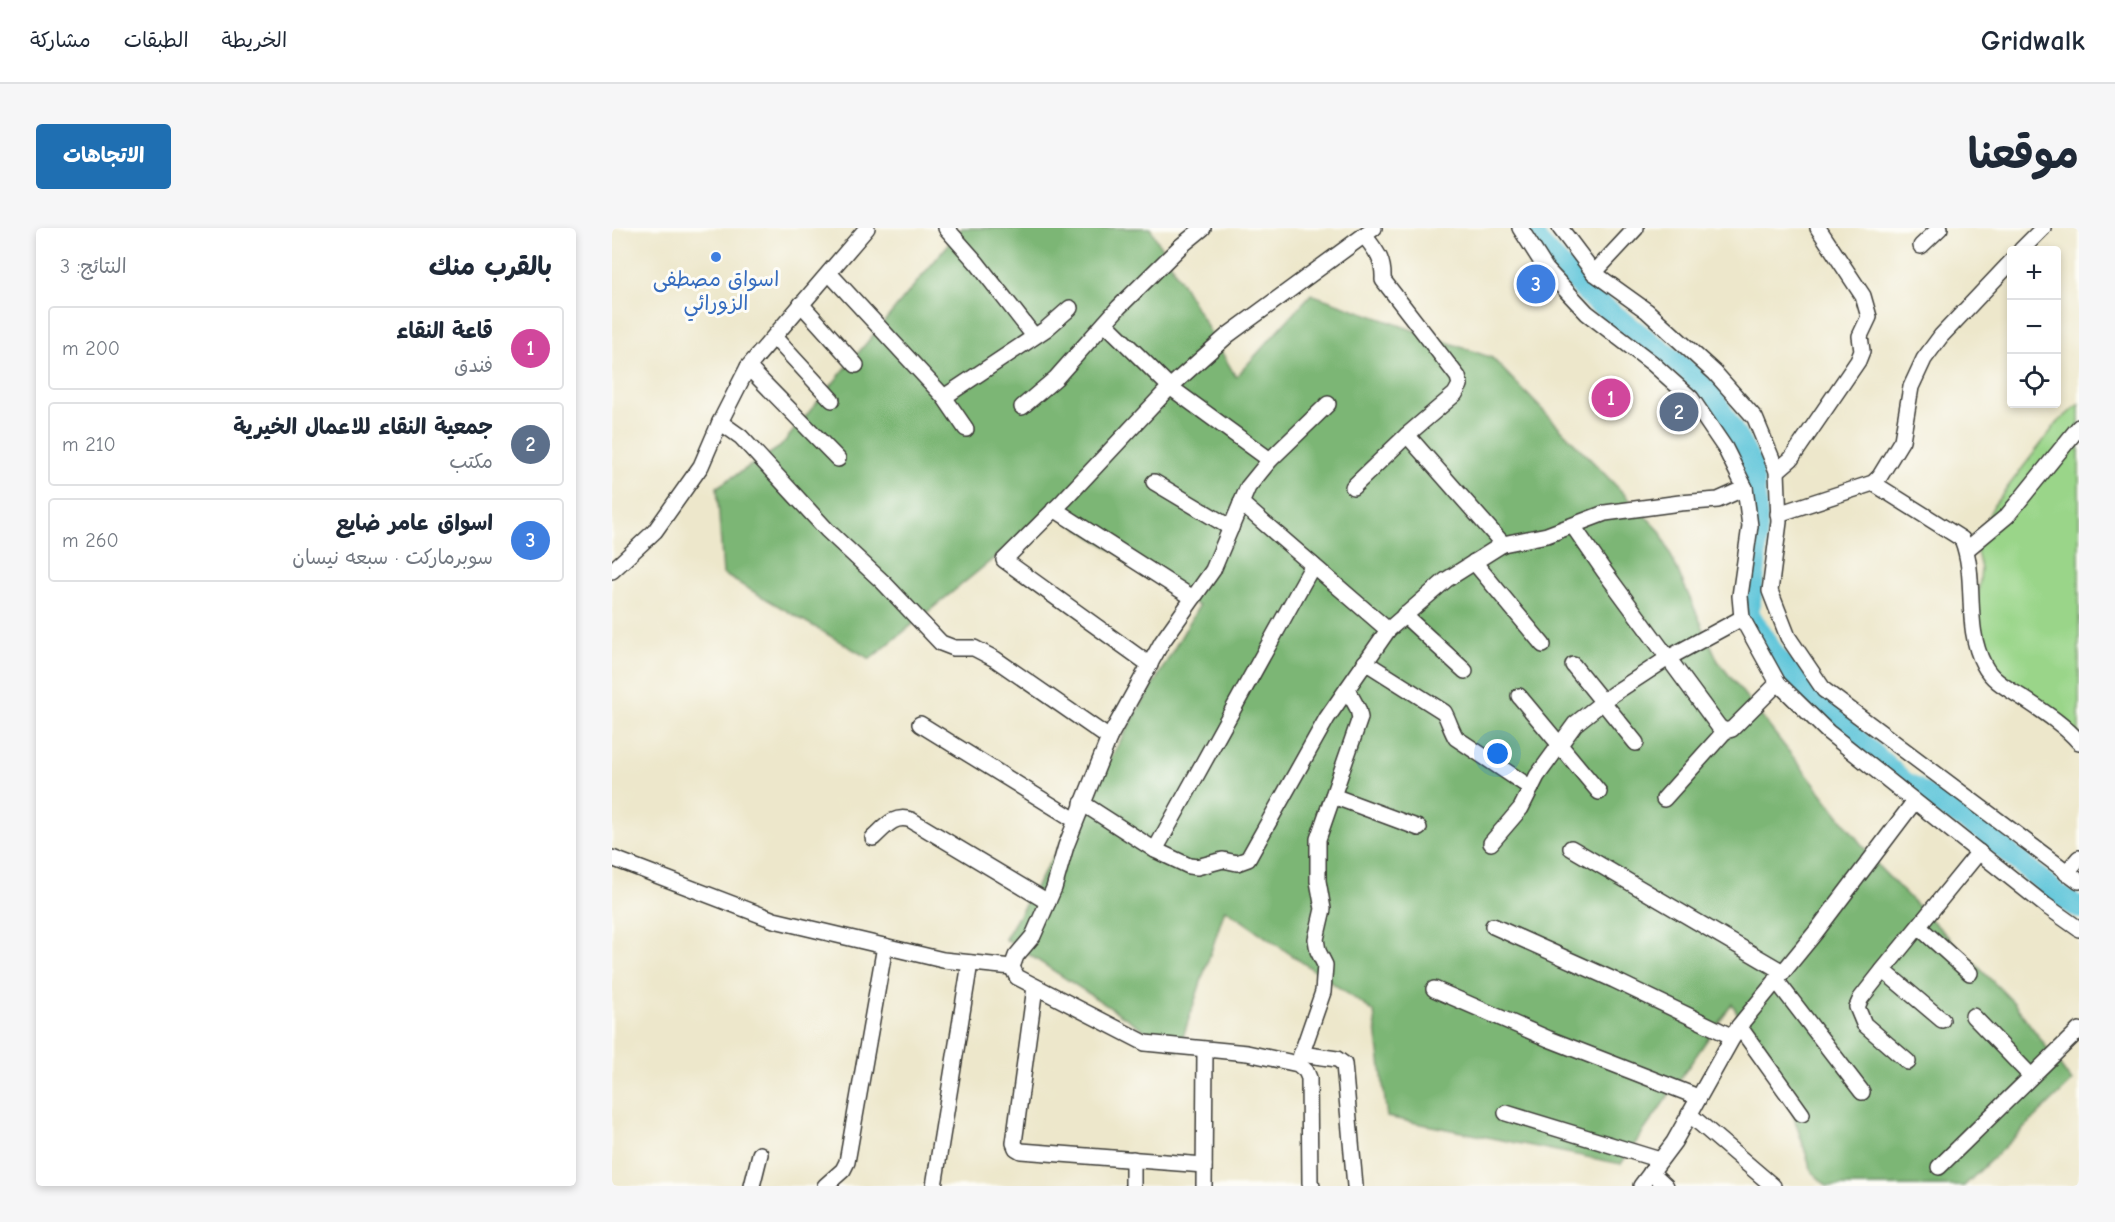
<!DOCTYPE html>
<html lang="ar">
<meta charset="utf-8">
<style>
:root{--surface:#fff;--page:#f6f6f7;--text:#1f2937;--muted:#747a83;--line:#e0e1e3;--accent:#1f6fb2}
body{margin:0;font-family:"Comic Neue","Playpen Sans Arabic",sans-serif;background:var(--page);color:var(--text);direction:rtl}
.controls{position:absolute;right:18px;top:18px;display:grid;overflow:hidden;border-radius:6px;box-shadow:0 3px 9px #0003}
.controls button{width:54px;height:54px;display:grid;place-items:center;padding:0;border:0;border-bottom:2px solid var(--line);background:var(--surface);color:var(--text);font:30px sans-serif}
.you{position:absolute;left:886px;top:526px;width:21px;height:21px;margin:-15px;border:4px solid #fff;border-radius:50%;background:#1a73e8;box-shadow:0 0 0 9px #1a73e833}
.badge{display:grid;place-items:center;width:39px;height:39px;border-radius:50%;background:var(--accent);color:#fff;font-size:20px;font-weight:700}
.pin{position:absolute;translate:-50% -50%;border:3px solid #fff;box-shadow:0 2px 6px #0006}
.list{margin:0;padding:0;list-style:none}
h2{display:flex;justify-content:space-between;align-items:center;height:78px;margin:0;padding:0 24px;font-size:26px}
h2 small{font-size:20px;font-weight:400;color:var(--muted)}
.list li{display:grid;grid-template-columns:39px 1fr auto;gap:18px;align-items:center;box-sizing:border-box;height:84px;margin:0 12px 12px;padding:0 12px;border:2px solid var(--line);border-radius:6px}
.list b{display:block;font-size:22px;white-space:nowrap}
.list p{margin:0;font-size:20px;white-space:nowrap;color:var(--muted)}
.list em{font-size:20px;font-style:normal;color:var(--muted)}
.icon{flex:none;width:33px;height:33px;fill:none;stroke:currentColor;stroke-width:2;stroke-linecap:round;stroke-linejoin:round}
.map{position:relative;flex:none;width:1467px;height:958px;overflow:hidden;direction:ltr;border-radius:6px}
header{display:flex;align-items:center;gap:36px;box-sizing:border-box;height:84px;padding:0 30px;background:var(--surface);border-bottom:2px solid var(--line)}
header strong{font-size:28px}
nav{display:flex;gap:33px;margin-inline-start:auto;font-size:21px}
.intro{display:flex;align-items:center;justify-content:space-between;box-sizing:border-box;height:144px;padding:0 36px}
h1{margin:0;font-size:42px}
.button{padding:15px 27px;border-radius:6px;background:var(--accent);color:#fff;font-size:21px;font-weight:700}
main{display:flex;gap:36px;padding:0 36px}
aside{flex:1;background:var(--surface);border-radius:6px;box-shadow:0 3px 9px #0003}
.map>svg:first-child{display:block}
</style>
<header>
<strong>Gridwalk</strong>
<nav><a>الخريطة</a><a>الطبقات</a><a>مشاركة</a></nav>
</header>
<div class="intro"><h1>موقعنا</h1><a class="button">الاتجاهات</a></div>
<main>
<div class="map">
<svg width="1467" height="958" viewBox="0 0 1467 958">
<rect width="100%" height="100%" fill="#fdfcf7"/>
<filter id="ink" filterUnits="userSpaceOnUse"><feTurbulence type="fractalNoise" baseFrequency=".0167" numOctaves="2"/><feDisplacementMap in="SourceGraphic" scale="12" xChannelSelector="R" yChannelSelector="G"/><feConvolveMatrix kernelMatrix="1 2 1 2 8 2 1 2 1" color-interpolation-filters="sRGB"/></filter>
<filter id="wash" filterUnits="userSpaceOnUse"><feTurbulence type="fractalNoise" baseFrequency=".008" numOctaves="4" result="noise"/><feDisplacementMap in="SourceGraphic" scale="24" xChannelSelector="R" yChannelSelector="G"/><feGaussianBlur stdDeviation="1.35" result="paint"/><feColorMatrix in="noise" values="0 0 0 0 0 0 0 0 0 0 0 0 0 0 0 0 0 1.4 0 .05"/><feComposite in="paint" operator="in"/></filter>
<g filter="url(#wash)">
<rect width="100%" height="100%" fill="#ede7cb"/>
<path fill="#9ad589" stroke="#5b7852" stroke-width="1.5" d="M1467,176v332l-87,-69 -17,-39 6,-59 -6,-26 19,-38 63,-82z"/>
<path fill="#7bb675" stroke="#4c6948" stroke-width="1.5" d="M350,0h188l86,149 75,-83 181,64 168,173 58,130 162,207 134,135 58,79 -108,104h-137l-15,-14 -24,-73 -56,-95 -111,160 -234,-47 -13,-105 -149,-103 -47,143 -173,-113 194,-333 -147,-95 -182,148 -147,-85 -6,-87 63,-40z"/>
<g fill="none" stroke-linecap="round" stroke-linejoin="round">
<path stroke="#5cc4d9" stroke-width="22" d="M918,0l8,15 55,56 88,67 30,27 41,72 5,53 -2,49 -7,46 27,43 43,47 86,79 75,46 82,69 18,11"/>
</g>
</g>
<g filter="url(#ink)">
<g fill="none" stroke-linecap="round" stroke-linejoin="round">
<defs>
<g id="minor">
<path d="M334,0l31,35 57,73"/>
<path d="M908,0l26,41 41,44 65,50 39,35 34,50 20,40 5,38 -10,70 2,22 36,65 50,49 217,173 34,24"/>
<path d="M948,0l34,45 53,38 68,62 40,45 22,53 2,51 -9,69 18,46 36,53 255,191"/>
<path d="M1309,18l19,-18"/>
<path d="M1409,22l22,-22"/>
<path d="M217,45l115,124 22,32"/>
<path d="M982,45l42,-45"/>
<path d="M189,76l55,61"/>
<path d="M493,95l65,64 100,73"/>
<path d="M162,109l58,63"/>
<path d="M136,139l90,92"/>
<path d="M332,169l102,-68 24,-21"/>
<path d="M410,179l34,-29 63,-71 62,-61 22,-18"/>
<path d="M108,194l21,15 86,93 57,53 57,60 13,5h20l21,11 114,79"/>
<path d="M795,207l96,109"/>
<path d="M1165,243l14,-12 67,-98 4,-10 -2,-15 9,-19 -6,-21 -45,-68"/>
<path d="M542,254l77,46"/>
<path d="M1261,255l89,56c16,40 1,87 22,126 9,18 29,26 45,37 18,12 36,24 50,40"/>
<path d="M741,259l54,-52 48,-41 5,-9 -2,-8 -75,-97c1,-21 -7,-29 -19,-45"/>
<path d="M629,275l147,127"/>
<path d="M442,281l139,89"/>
<path d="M1166,286l95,-31 7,-7 22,-36 9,-53 13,-28 17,-23 71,-75"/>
<path d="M961,298l31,45 115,156 6,4 7,-2 46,-46"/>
<path d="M1354,322l41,-34 72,-89"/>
<path d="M862,334l69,83"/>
<path d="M0,343l43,-40 46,-65 19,-44 28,-55 119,-139"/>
<path d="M792,387l61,56"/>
<path d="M753,434l79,50c5,9 7,18 12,26l75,50"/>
<path d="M538,437l-146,-105 60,-60 106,-113 58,-52 146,-107"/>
<path d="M961,437l63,78"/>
<path d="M907,468l80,96"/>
<path d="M308,496l155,96"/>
<path d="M721,568l86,32"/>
<path d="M1052,571l61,-68"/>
<path d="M470,575l73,47 34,16 8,1 26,-7 14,3 11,-4 79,-141 61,-88 58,-50 57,-36 44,-9 58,-22 75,-10 38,-3 27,-12"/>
<path d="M261,610c12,-11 21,-24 38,-18l137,82"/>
<path d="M879,615l30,-35 16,-32 38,-52 38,-30 55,-36 74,-40"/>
<path d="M959,620l212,124"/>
<path d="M543,622l158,-285"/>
<path d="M0,630l162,62 169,40 69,7"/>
<path d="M1454,645l13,-15"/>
<path d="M881,698l121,54 119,57"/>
<path d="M1307,699l51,46"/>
<path d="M1271,742l59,50"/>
<path d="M1164,752l86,112"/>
<path d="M423,759l-21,156 2,5 5,3 183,14"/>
<path d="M822,761l115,50 149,58"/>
<path d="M1361,788l58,60"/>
<path d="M1127,798l63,88"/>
<path d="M689,826l36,5 7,5 11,122"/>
<path d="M1296,834l-44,-38 -7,-17 4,-9 22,-28 96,-118"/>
<path d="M686,836l25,-72 2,-27 -7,-14 -2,-12 7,-30 -5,-28v-42l42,-121 -2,-9 -11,-20"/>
<path d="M894,885l154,47"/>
<path d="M1077,886l84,72"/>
<path d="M1327,939l140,-137"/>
<path d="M1039,944l15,14"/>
<path d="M140,958l8,-32"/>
<path d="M213,958l18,-16 4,-8 38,-216"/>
<path d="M322,958l36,-223"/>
<path d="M521,958v-27"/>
<path d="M592,958l1,-136"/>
<path d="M700,958l-2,-3 -1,-105 -3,-7 -8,-7 -51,-11 -102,-10 -128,-66 -5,-10 4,-11 17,-20 21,-48 12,-42 43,-108 53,-96 51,-72 35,-83 22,-27 58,-56"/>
<path d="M1029,958l33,-44 65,-116 76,-93 99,-131"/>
</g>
</defs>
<use href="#minor" stroke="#3b3a36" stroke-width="18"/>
<use href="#minor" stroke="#fff" stroke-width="15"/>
</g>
</g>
<circle fill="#3f7fe0" stroke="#fdfcf7" stroke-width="2" cx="104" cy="29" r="6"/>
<g text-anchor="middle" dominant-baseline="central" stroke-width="6" stroke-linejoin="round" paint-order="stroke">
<g font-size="21" fill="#366cbe" stroke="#fdfcf7">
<text x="104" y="51">اسواق مصطفى<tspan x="104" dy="24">الزورائي</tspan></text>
</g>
</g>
</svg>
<div class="controls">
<button>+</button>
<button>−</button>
<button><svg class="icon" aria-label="locate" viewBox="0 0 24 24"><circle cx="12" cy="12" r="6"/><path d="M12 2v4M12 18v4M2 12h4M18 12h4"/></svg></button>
</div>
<div class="you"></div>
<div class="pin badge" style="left:999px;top:170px;background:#d1479c">1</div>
<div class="pin badge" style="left:1067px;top:184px;background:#5c6f8a">2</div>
<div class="pin badge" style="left:924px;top:56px;background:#3f7fe0">3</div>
</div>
<aside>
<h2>بالقرب منك<small>النتائج: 3</small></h2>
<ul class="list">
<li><span class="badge" style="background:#d1479c">1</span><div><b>قاعة النقاء</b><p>فندق</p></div><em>200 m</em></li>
<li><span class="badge" style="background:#5c6f8a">2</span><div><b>جمعية النقاء للاعمال الخيرية</b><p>مكتب</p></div><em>210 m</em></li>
<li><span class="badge" style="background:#3f7fe0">3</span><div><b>اسواق عامر ضايع</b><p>سوبرماركت · سبعه نيسان</p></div><em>260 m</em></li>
</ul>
</aside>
</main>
